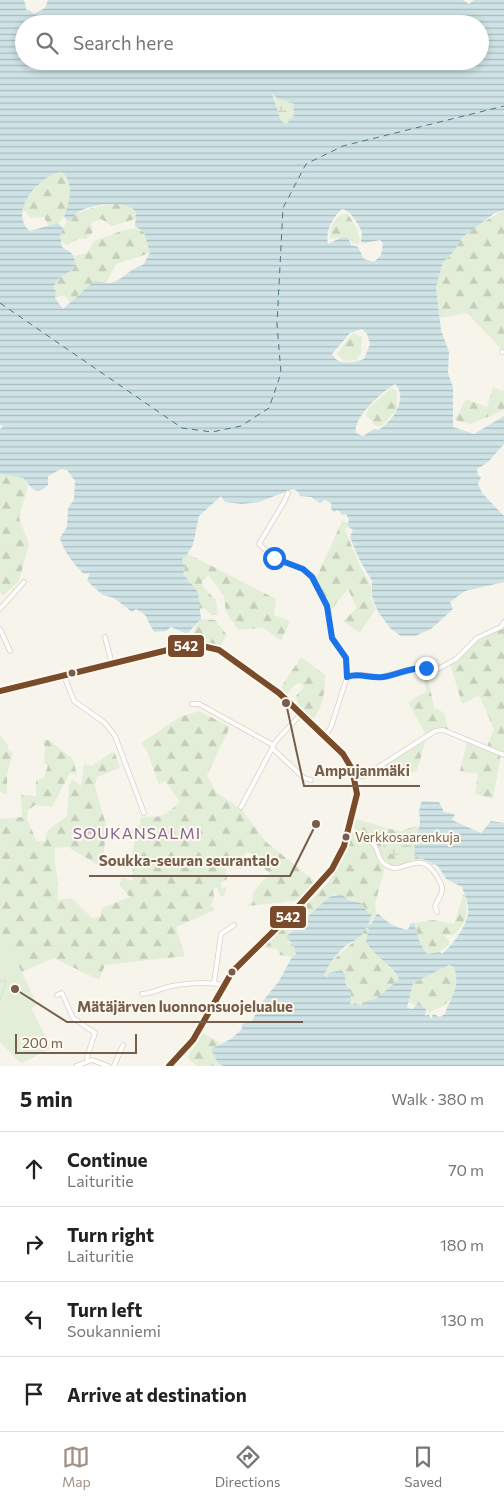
<!DOCTYPE html>
<meta charset="utf-8">
<style>
:root{--surface:#fff;--page:#f6f6f6;--text:#222;--muted:#767676;--line:#e0e0e0;--accent:#a29285}
body{margin:0;font-family:Commissioner,sans-serif;background:var(--page);color:var(--text)}
.scale{position:absolute;left:15px;bottom:12px;width:122px;box-sizing:border-box;padding-left:5px;border:2px solid #755e4d;border-top:0;font-size:14px;line-height:18px;white-space:nowrap;color:#755e4d;-webkit-text-stroke:4px #fef9ef;paint-order:stroke}
.stop{position:absolute;width:15px;height:15px;margin:-11px;border:4px solid #1a73e8;border-radius:50%;background:#fff}
.stop.end{background:#1a73e8;border-color:#fff;box-shadow:0 1px 5px #0008}
.list{margin:0;padding:0;list-style:none}
h2{display:flex;justify-content:space-between;align-items:center;height:65px;margin:0;padding:0 20px;font-size:21px}
h2 small{font-size:16px;font-weight:400;color:var(--muted)}
.list li{display:grid;grid-template-columns:32px 1fr auto;gap:15px;align-items:center;box-sizing:border-box;height:75px;padding:0 20px;border-top:1px solid var(--line)}
.list b{display:block;font-size:19px;white-space:nowrap}
.list p{margin:0;font-size:16px;white-space:nowrap;color:var(--muted)}
.list em{font-size:16px;font-style:normal;color:var(--muted)}
.icon{flex:none;width:28px;height:28px;fill:none;stroke:currentColor;stroke-width:2;stroke-linecap:round;stroke-linejoin:round}
.map{position:relative;flex:none;width:504px;height:1066px;overflow:hidden}
.search{position:absolute;background:var(--surface);box-shadow:0 2px 8px #0003;left:15px;right:15px;top:15px;height:55px;display:flex;align-items:center;gap:12px;box-sizing:border-box;padding:0 18px;border-radius:28px;color:var(--muted);font-size:19px}
.sheet{height:365px;background:var(--surface)}
nav{display:flex;justify-content:space-around;align-items:center;box-sizing:border-box;height:70px;border-top:1px solid var(--line);background:var(--surface);font-size:14px;color:var(--muted)}
nav a{display:grid;justify-items:center;gap:2px}
nav .on{color:var(--accent)}
.map>svg:first-child{display:block}
</style>
<div class="map">
<svg width="504" height="1066" viewBox="0 0 504 1066">
<defs>
<pattern id="forest-firs" width="22" height="20" patternUnits="userSpaceOnUse" patternTransform="scale(1.25)"><rect width="22" height="20" fill="#e3eed8"/><path d="M5 1l3.5 6h-7zM16 11l3.5 6h-7z" fill="#c6cebb"/></pattern>
<pattern id="wetland-marsh" width="20" height="14" patternUnits="userSpaceOnUse" patternTransform="scale(1.25)"><rect width="20" height="14" fill="#e3eed8"/><path d="M1 5h8M5 5V1M11 12h8M15 12V8" fill="none" stroke="#c6cebb"/></pattern>
<pattern id="water-rules" width="6" height="5" patternUnits="userSpaceOnUse" patternTransform="scale(1.25)"><rect width="6" height="5" fill="#cee3e6"/><path d="M0 2.5h6" fill="none" stroke="#acbbbd"/></pattern>
</defs>
<rect width="100%" height="100%" fill="#f7f4ec"/>
<g fill="url(#forest-firs)">
<path d="M62,172c15,14 8,52 -13,55l-5,-10 -14,1 -4,-6 -6,-1c8,-14 24,-38 42,-39z"/>
<path d="M118,203l15,5 4,7 -2,4 -23,7 -11,-7 -10,4 2,9 -7,7h-8l-11,6 -7,-4c1,-32 36,-33 58,-38z"/>
<path d="M504,210v142l-37,-39 -27,5 -4,-31 7,-25 12,-12 6,-12 11,-9z"/>
<path d="M342,214h6l9,15 3,11 -2,4h-4l-7,-8 -17,3c-1,-8 3,-21 12,-25z"/>
<path d="M137,228l7,4 6,21 -34,11 -10,19 -7,-3 -8,4 -21,18 -6,-7 -9,3 1,-7 -3,-3 4,-8 16,-11 2,-13 12,-3 7,-12 30,-11z"/>
<path d="M353,333l9,4 -1,16 -5,7 -12,1 -7,-8z"/>
<path d="M493,387l10,4 1,-3v22l-33,14 -16,-4 11,-21 21,8z"/>
<path d="M391,388l6,3v18l-15,17h-6l-10,-11 3,-7z"/>
<path d="M0,474l23,4 5,8 -9,32 10,26 -10,37 -16,15 -3,-4z"/>
<path d="M342,521l6,2 -3,7 14,34 13,23 -1,12 5,10 -17,24 -16,-12 14,-13 -9,-19 -19,23 -14,-31z"/>
<path d="M188,554l88,45 -2,16 16,6 -9,20 -17,-13 -26,2 -12,-18 -2,-16 -16,-21 -6,7 1,5 13,13 2,15h-6l-8,-7 -5,1 -1,-17 -15,-18 1,-10 -2,-5z"/>
<path d="M201,619l14,1 12,15 -7,12 -28,-9 3,-10z"/>
<path d="M504,622v133l-3,-1 -8,45 -18,-5 3,-20 -18,-3 7,-30 19,8 8,-20 -15,-34 -17,9 -12,-41 22,-21 29,-15z"/>
<path d="M301,657l24,18c0,16 -2,32 -12,45l-15,-14 -2,-10 8,-9 -4,-4 -4,1 -10,11 -5,-4c1,-10 15,-24 20,-34z"/>
<path d="M422,667h4l8,41 11,5 3,19 -5,-2 -16,5 -10,36 -21,6 -14,-11 44,-31 -18,-33 18,-10z"/>
<path d="M199,711l31,16 -23,48 9,17 26,18 24,32 49,39 -13,19 -56,6 6,-4 1,-10 17,-19c-10,-6 -12,-17 -23,-21l-6,6 4,3 -4,8 -5,-4 -2,3 -8,-2 1,13 -6,3v6l6,-1 -3,9 -3,1 -4,-10 -4,2 1,9 -3,7 4,5 -39,17 9,29 -80,9 -6,15 -45,-22 -32,14 15,33 -6,3 20,40 -30,15 -21,-21v-223l22,-2 -1,-22 15,1v-15l8,-4 4,-12 -4,-2 1,-15 -2,-8h6l24,19 4,16 -7,-2 -18,34 -17,-2 -7,5 -1,10 10,21h8l2,-10 20,-15 2,-30 3,-7 9,7 3,-22 8,2 22,-15 6,17 -23,9 -2,9 11,39 -3,43 -35,-21 -13,1c-2,20 6,33 2,52l15,-2 20,20 8,-1 2,-9 28,-11 -10,-11 1,-9 12,4 -1,-28 4,-16 -11,-5 16,-8 -1,-5c5,-3 9,-2 15,-2 11,-1 18,-9 25,-15l-15,-21 -6,4 -12,-34 -6,-8 39,-26z"/>
<path d="M0,735l8,10v5l5,3 -6,22v20l-7,-3z"/>
<path d="M356,819l45,13 14,-6 4,2 -4,12 1,16 18,9 -16,-2 -28,6 -5,-2 -10,37 1,9 -5,12h-4l1,-12 -7,-10 -26,-9 -6,3 -43,40 7,7 3,10 -4,3 -12,-2 -3,-6 -14,-1 65,-65 20,-34z"/>
<path d="M464,893c5,17 4,31 -11,42h-9l5,6v4l-13,9h-9l-7,-11 -6,-20 19,-3 21,4z"/>
<path d="M365,927l4,1 -1,18 12,9 19,24 -22,19 -12,5 1,2 -16,1 -1,-20 -4,-3 -8,-12 -9,7 -4,-4c12,-23 30,-27 41,-47z"/>
<path d="M449,965l5,2c8,25 -2,37 -24,45l-22,-10 5,-19z"/>
<path d="M203,1033l17,10 -8,6 6,14 5,3h-27l-9,-9z"/>
</g>
<g fill="url(#wetland-marsh)">
<path d="M273,93l20,9 1,14 -8,8 -5,-3z"/>
<path d="M415,826l4,2 -3,10v18l-24,-1 -9,-9 7,-11z"/>
</g>
<path fill="#e3eed8" d="M0,937l11,12 26,56 -6,3 20,40 -30,15 -21,-21z"/>
<g fill="url(#water-rules)" fill-rule="evenodd">
<path d="M0,0h24l3,11 2,-1 5,4 11,-6 3,-8h415l6,4 5,-4h30v210l-9,3 -34,25 -6,12 -12,12 -7,25 5,43 8,22 -1,21 5,14v40l21,7 30,-18v28l-16,18 -11,7 1,6 3,2 -3,7 4,9 22,23v66l-39,9 -15,11 3,7 -22,20 -16,7h-14l-10,-7 -13,-17 -6,-15v-16l-13,-22 -9,-22 3,-7 -6,-4 2,-6 -3,-6 -4,1 -4,-5 -4,2 -3,-3v-6l-6,-3 -5,3 -9,-6 -11,-1 -3,-5 -4,-2 -34,13 -17,2 -17,-2 -4,-6 -22,20 -6,29 -7,11 -4,3 3,9 -2,6 15,18 3,27 -14,15 -16,-7 -5,4 -12,1 -9,-17 -9,-6 -4,3 -18,-14 -11,-3 -16,-14 3,-8 -6,1c-10,-9 -21,-24 -24,-36l7,-11 1,-19 6,-8 1,-19 -8,-11 -6,-1 -13,7v9c-12,12 -17,2 -25,-7l-23,-4v-45l4,-3 -4,-1zM24,24h456v37h-456zM272,93l6,6 15,3 1,14 -8,8 -5,-3zM62,172c13,12 7,31 2,45l4,4c4,-3 8,-8 12,-10 13,-7 46,-12 56,1l-1,14 9,6 6,21 -7,12c-13,3 -20,15 -32,18 -6,1 -10,-3 -17,-2l-31,28 -8,-11 1,-7 -3,-3 4,-8 16,-11c5,-13 -1,-16 -11,-22l-2,-11 3,-8 -5,-5 -28,8c-24,-20 13,-58 32,-59zM342,209c8,1 15,13 19,21 2,3 0,8 0,12l4,1 15,-3 3,3 -2,12 -7,7 -10,-3 -6,-12 -7,-2 -3,-8h-6l-14,7c-3,-13 5,-27 14,-35zM362,329l5,5 3,10 -6,15c-10,4 -27,7 -32,-5l18,-21zM395,384c14,14 -3,39 -17,46l-4,-1 -11,7 -7,-3c-4,-15 27,-42 39,-49z"/>
<path d="M422,801l17,1 5,10 11,2 -3,6 29,13 10,-12 13,2v243h-281l-5,-3 -7,-14 20,-10 11,-10v-5l10,-3 3,-6 9,-5 -2,-8 17,-21 13,-24 4,-3 -3,-10 -7,-7 43,-40 12,-3 8,6 12,3 7,10h4l-4,12h3l6,-12c12,10 16,14 31,17l2,-6 4,-1 6,20 7,11 13,-2 2,2c11,-9 29,-33 26,-48 -1,-6 -4,-13 -6,-19l-16,-8 -8,-13 -22,-10c-4,-11 1,-17 3,-28 3,-11 -3,-13 3,-27zM366,927l3,2 -3,13c8,14 26,22 33,37l-22,19 -13,4 2,3 -5,1 -6,-3 -5,3 1,-16 -6,-7v-9l-4,-4 -12,3 -2,5 -3,-4c5,-10 11,-18 19,-26 12,-10 16,-6 23,-21zM449,965l5,2c7,22 -4,30 -9,47l-5,3 -7,-3 -2,5 -2,-5 -4,2 1,-7 -9,-5 -4,5 -6,-1 6,-25z"/>
</g>
<g fill="none" stroke-linecap="round" stroke-linejoin="round">
<path stroke="#cee3e6" stroke-width="1" d="M0,981h6l-6,19"/>
<path stroke="#487886" stroke-width="1" stroke-dasharray="6 5" stroke-linecap="butt" d="M0,303l182,125 30,4 29,-6 28,-18 12,-35 -4,-49 6,-116 23,-44 37,-18 161,-40"/>
<defs>
<g id="minor">
<path d="M502,352h2"/>
<path d="M288,493l-4,9 -25,42 15,14 29,11 10,8 14,29 5,32 14,20 1,19"/>
<path d="M0,609l24,-27"/>
<path d="M0,629l10,22"/>
<path d="M105,637l7,27"/>
<path d="M64,676l10,25 31,22 10,13 29,77"/>
<path d="M0,691l180,-44 18,-2 21,5 60,43 64,61 9,15 5,25 -13,52 -12,23 -38,42 -62,61 -39,68 -24,26"/>
<path d="M192,704h7l74,41"/>
<path d="M325,736l6,-9 16,-50 16,-2 18,2 36,-9 21,1 18,-10 21,-21 24,-11 3,-5"/>
<path d="M272,748l32,30 7,2"/>
<path d="M355,778l11,-3 69,-44 8,-1 61,25"/>
<path d="M241,807l35,-66 25,-27"/>
<path d="M349,829c9,3 21,9 26,17 4,7 3,14 11,19 16,12 32,-18 50,10 10,16 7,15 -1,31l2,6"/>
<path d="M214,983l7,-49 13,-9"/>
<path d="M142,994c11,-1 20,-6 30,-8 17,-3 36,-4 52,-1"/>
<path d="M57,995l5,-2 11,25 22,15 -8,24 1,4"/>
<path d="M76,1066l16,-6 16,6"/>
<path d="M114,1066l9,-21"/>
</g>
</defs>
<use href="#minor" stroke="#d6d1cb" stroke-width="5.5"/>
<use href="#minor" stroke="#fefdfc" stroke-width="4"/>
<defs>
<path id="bus-1" d="M0,691l180,-44 18,-2 21,5 60,43 64,61 9,15 5,25 -13,52 -12,23 -38,42 -62,61 -39,68 -24,26"/>
</defs>
<use href="#bus-1" stroke="#fef9ef" stroke-width="10"/>
<use href="#bus-1" stroke="#7a4b2a" stroke-width="6"/>
</g>
<g fill="none" stroke-linecap="round" stroke-linejoin="round">
<path stroke="#1a73e8" stroke-width="6" d="M274,558l29,11 9,8 15,29 5,32 14,20 1,19c12,-5 23,2 36,0 14,-2 27,-10 43,-9"/>
</g>
<g fill="#755e4d" stroke="#fef9ef" stroke-width="2">
<circle cx="72" cy="673" r="4.5"/>
<circle cx="346" cy="837" r="4.5"/>
<circle cx="232" cy="972" r="4.5"/>
</g>
<g text-anchor="middle" dominant-baseline="central" stroke-width="4" stroke-linejoin="round" paint-order="stroke">
<g font-size="13" fill="#755e4d" stroke="#fef9ef" text-anchor="start">
<text x="355" y="837">Verkkosaarenkuja</text>
</g>
<g font-size="16" letter-spacing="1" fill="#856690" stroke="#fef9ef">
<text x="137" y="832">SOUKANSALMI</text>
</g>
</g>
<path fill="none" stroke="#755e4d" stroke-width="2" d="M286 703L304 786H420M316 824L290 876H89M15 989L67 1022H303"/>
<g fill="#755e4d" stroke="#fef9ef" stroke-width="2">
<circle cx="286" cy="703" r="5"/>
<circle cx="316" cy="824" r="5"/>
<circle cx="15" cy="989" r="5"/>
</g>
<g font-size="15" text-anchor="middle" font-weight="bold" fill="#755e4d" stroke="#fef9ef" stroke-width="4" stroke-linejoin="round" paint-order="stroke">
<text x="362" y="776">Ampujanmäki</text>
<text x="189" y="866">Soukka-seuran seurantalo</text>
<text x="185" y="1012">Mätäjärven luonnonsuojelualue</text>
</g>
<g stroke="#fef9ef" stroke-width="2">
<rect x="167" y="634" width="38" height="24" rx="5" fill="#7a4b2a"/>
<rect x="269" y="905" width="38" height="24" rx="5" fill="#7a4b2a"/>
</g>
<g font-size="14" text-anchor="middle" font-weight="bold" fill="#fff">
<text x="186" y="651">542</text>
<text x="288" y="922">542</text>
</g>
</svg>
<div class="scale">200 m</div>
<div class="stop" style="left:274px;top:558px"></div>
<div class="stop end" style="left:426px;top:668px"></div>
<div class="search"><svg class="icon" aria-label="search" viewBox="0 0 24 24"><circle cx="10" cy="10" r="6"/><path d="M15 15l6 6"/></svg>Search here</div>
</div>
<section class="sheet">
<h2>5 min<small>Walk · 380 m</small></h2>
<ul class="list">
<li><svg class="icon" aria-label="ahead" viewBox="0 0 24 24"><path d="M12 20V5M6 11l6-6 6 6"/></svg><div><b>Continue</b><p>Laituritie</p></div><em>70 m</em></li>
<li><svg class="icon" aria-label="right" viewBox="0 0 24 24"><path d="M7 20v-9h11M14 6l5 5-5 5"/></svg><div><b>Turn right</b><p>Laituritie</p></div><em>180 m</em></li>
<li><svg class="icon" aria-label="left" viewBox="0 0 24 24"><path d="M17 20v-9H6M10 6l-5 5 5 5"/></svg><div><b>Turn left</b><p>Soukanniemi</p></div><em>130 m</em></li>
<li><svg class="icon" aria-label="arrive" viewBox="0 0 24 24"><path d="M6 21V4h12l-3 4 3 4H6"/></svg><div><b>Arrive at destination</b></div></li>
</ul>
</section>
<nav>
<a class="on"><svg class="icon" aria-label="map" viewBox="0 0 24 24"><path d="M3 6l6-2 6 2 6-2v14l-6 2-6-2-6 2zM9 4v14M15 6v14"/></svg>Map</a>
<a><svg class="icon" aria-label="directions" viewBox="0 0 24 24"><path d="M12 3l9 9-9 9-9-9zM9 14v-3h6M13 9l2 2-2 2"/></svg>Directions</a>
<a><svg class="icon" aria-label="saved" viewBox="0 0 24 24"><path d="M7 4h10v16l-5-4-5 4z"/></svg>Saved</a>
</nav>
